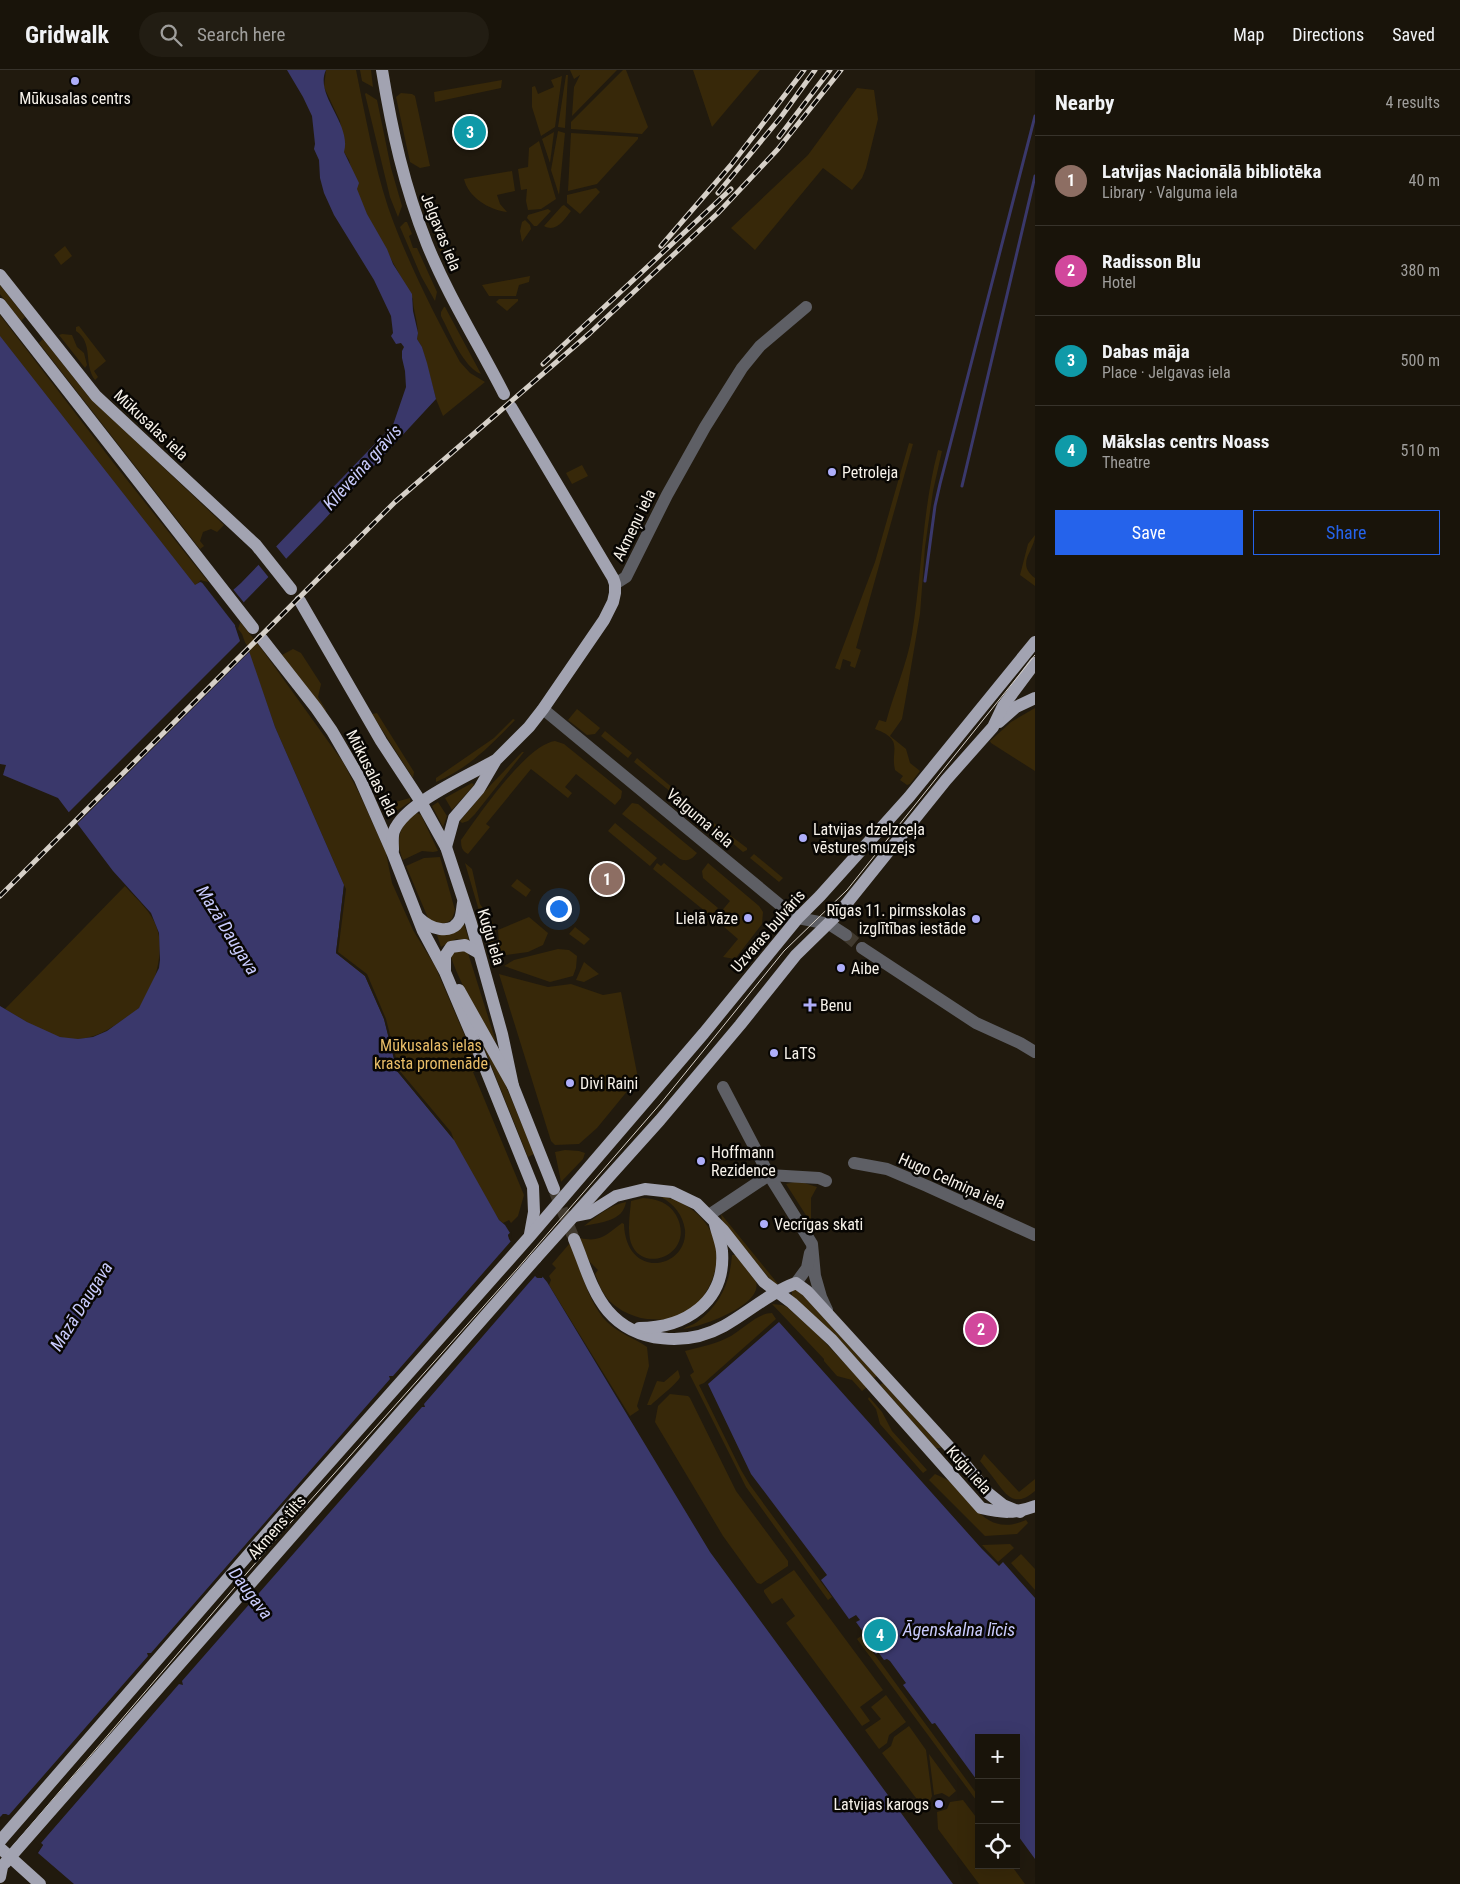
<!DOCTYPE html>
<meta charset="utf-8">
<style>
:root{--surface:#19140a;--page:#221d13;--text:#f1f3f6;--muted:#9f9e9c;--line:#37332b;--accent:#2563eb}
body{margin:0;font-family:"Roboto Condensed",sans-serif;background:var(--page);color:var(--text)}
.controls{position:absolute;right:15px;bottom:15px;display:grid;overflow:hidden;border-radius:0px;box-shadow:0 5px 20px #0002}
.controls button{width:45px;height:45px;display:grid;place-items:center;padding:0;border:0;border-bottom:1px solid var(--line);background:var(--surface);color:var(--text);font:25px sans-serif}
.you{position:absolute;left:558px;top:838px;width:18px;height:18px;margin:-12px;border:4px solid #fff;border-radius:50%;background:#1a73e8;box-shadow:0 0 0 8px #1a73e833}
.badge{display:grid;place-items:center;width:32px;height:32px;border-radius:50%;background:var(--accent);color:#fff;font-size:16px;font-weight:700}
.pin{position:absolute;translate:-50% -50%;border:2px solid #fff;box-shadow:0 1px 5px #0006}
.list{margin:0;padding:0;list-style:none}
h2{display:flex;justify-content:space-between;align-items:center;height:65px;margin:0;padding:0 20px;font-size:21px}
h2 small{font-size:16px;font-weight:400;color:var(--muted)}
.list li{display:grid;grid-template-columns:32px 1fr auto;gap:15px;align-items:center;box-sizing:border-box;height:90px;padding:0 20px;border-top:1px solid var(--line)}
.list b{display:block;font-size:19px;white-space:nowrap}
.list p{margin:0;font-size:16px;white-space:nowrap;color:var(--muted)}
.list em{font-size:16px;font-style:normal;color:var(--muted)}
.actions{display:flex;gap:10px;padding:15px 20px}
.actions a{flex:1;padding:11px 0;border:1px solid var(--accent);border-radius:0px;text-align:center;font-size:18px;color:var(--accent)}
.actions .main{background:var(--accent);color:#fff}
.icon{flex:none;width:28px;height:28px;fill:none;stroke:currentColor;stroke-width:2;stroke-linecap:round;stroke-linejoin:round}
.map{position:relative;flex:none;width:1035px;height:1814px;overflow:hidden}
header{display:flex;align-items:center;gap:30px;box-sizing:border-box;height:70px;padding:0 25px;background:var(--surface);border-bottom:1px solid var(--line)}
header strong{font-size:24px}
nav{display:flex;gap:28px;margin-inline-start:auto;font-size:18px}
.search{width:350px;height:45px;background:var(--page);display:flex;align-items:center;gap:12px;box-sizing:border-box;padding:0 18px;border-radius:28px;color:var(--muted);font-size:19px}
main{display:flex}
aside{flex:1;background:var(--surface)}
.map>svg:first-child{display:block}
</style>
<header>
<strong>Gridwalk</strong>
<div class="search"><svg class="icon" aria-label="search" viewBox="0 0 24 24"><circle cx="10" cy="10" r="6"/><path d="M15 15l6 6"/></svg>Search here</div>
<nav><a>Map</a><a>Directions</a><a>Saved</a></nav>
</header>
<main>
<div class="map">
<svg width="1035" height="1814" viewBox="0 0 1035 1814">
<rect width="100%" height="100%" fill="#211a0e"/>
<g fill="#372809">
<path d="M326,0h30c9,44 18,94 32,137 19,54 45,105 72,155l10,11 15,9 -42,34 -7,-17 -14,-52 -5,-8c3,-13 -4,-27 -4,-40l-46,-84 -11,-26 -7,-29 -5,-8 -4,-31 -16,-34z"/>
<path d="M360,0h11l2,17 -11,-6z"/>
<path d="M570,0h47l-45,46 2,-29 6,-12 -6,4z"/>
<path d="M623,0h3l22,57 -6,7 -71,-5v-7z"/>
<path d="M693,0h67l-48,57z"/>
<path d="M566,5h2l-3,53 -7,-1z"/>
<path d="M562,6l-7,51 -14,9 -9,-29v-20l3,-1 3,8 16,-7 -3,-7z"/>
<path d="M502,10l-1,8 -66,14 -1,-10z"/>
<path d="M857,18l17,2 4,29 -12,49 -4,10 -10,12 -29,-22 -68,82 -24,-22 77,-73z"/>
<path d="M366,23l11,7 14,68 11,38 -4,11 -8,-20 -25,-103z"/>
<path d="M401,23l11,1 3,2 15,70 -10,2 -10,-6 -14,-65z"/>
<path d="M558,61l7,2 -6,62 -8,-25z"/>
<path d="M554,62l-4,31 -8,-24z"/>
<path d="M571,63l67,4v2l-41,45 -29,7z"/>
<path d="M539,71l17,58 -15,10 -13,1 -2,-9 1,-12 -6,1 -3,-21 10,-2 1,-19z"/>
<path d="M512,101l3,20 -18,4 3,9 7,8c-18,-2 -39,-15 -43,-33z"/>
<path d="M596,118l4,4 -20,22 -13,-11v-8z"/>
<path d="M424,124l31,76 -1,2 -8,-7 -24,-60 -2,-6z"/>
<path d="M564,135l7,6c-7,9 -15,22 -27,15l18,-20z"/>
<path d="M548,139l3,2 -14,15h-3l-7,-8 1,-3z"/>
<path d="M525,150l5,5 1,4 -9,13 -2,-11 2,-9z"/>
<path d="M405,152h2l5,12 -3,2 4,12h4l20,44 -2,9 -14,-25 -21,-49z"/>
<path d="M65,176l7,10 -11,9 -7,-10z"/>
<path d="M530,206l-1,6 -10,3 -3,11h-27l-7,-11z"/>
<path d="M0,215l25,32 -4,4 -21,-27z"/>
<path d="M499,229h19v2l-11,10 -11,-9z"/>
<path d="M444,237h1l36,67c-18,-7 -31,-41 -40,-58v-4z"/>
<path d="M0,245l112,146 149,187 82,114 17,33 26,58 6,30 21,47 22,36 44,103 -6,3 51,123 -6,21 -7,7 -2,-3 -6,3 -4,-3 -11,-18 -91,-131 -61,-118 8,-68 -69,-158 -33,-93 -41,-54 -6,6 -195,-249z"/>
<path d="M79,256l27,35 -12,10 4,6 -3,3c-12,-16 -1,-37 -19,-49v-4z"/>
<path d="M62,264l10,1 5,12 7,6 3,12 -2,3 -26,-33z"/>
<path d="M43,269l45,57 136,129 -7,7 -6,-3 -8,3 -3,9 4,5 -4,3 -161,-206z"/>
<path d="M909,373l4,1 -57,204 5,2 -6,18 -5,-2 1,-4 -8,-3 -3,11 -5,-2 40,-106z"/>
<path d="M938,380l4,1 -9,40 -8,56 -5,67 -13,77 -5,28 -12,17 16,13 4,14 10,8 -10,13 -3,1 -7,-5 3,-4 -8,-6c-5,-20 10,-30 -20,-41l4,-9 7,2c8,-30 21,-57 26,-88 10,-61 10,-123 26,-184z"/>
<path d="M582,395l6,11 -16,8 -6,-11z"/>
<path d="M1035,465c0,16 -20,28 0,43v8l-15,-11 8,-31z"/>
<path d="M293,579l8,4 20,31 -3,13 8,13v2l-44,-57z"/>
<path d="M1035,638v63l-44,-28 -1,-2 21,-19z"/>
<path d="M577,639l23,19 -5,6 -8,1 -19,-15z"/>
<path d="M377,643l37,59 -1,6 -41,-64z"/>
<path d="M513,649l2,1c-23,24 -47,49 -79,62v-4l58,-40z"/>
<path d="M605,661l27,22 -4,5 -27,-22z"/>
<path d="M555,671l9,3 58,47 -1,7 -6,7 -39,-31 -11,13 7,6 -4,5 -37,-29 -45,55 4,3 -22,27c-6,-3 -7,-7 -7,-14 17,-24 65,-95 94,-99z"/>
<path d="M522,682h2l-49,62 -7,7 -6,2 -2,-2 25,-30z"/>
<path d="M637,688l43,36 1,2 -4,1 -43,-35z"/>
<path d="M472,713l2,2 -22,25 -7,-12z"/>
<path d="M410,728v4c-7,4 -18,14 -26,12l-3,-8z"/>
<path d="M438,732l9,14 -4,11 -11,-21z"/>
<path d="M632,733l6,1 59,49c-5,6 -9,9 -17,6l-58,-45z"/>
<path d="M417,743l4,2 17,36 -5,1 -11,-1 -19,9c-8,-18 -4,-38 14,-47z"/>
<path d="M711,751l36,27v2l-4,2 -32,-27z"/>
<path d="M615,753l42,35 -7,8 -42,-35z"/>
<path d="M754,784l29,24 -4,4 -29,-24z"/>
<path d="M440,787l15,53 -3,9c-8,7 -17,5 -24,-1l-22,-52 18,-8z"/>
<path d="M465,793l7,6 8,35 16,23 -4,28z"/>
<path d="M657,793l4,3 3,-3 54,45 -7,8 -58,-47z"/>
<path d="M708,793l51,43 4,6 -1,12 -27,35 -12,-2 15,-18 -15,-13 5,-6 -8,-7 10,-12 -27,-23 -1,-7z"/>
<path d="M517,809l14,11 -5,7 -15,-11z"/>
<path d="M125,816c13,15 28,26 33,46 6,22 -4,59 -19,76 -4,4 -10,8 -15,11 -19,14 -40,25 -64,18 -19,-5 -38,-18 -55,-28z"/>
<path d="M529,847l19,16 -5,12 -15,7 -28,4 -2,-26z"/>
<path d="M464,854l5,16 -13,-1 -15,8 -4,-12 19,-3z"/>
<path d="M575,857l15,12 -6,6 -15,-11z"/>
<path d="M558,879l11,1 8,6 -1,12 -3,8 -23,6 -46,-16 10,-6z"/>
<path d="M456,881h9l3,2 28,89c-8,-6 -45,-76 -45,-87z"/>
<path d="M584,892l15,12 -15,8 -8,-2z"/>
<path d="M499,904l49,13 23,-3 32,11 18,-3 17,86 -41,50 -18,16 -24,1 -4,-4z"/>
<path d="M479,965l24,44 31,75 -6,3z"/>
<path d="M565,1080l14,1 6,2 -2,6 -22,23 -6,-30z"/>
<path d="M798,1111l19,6 -6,11v25l-25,-39z"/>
<path d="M662,1126c46,11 70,53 44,96 -6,11 -19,23 -32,26 -9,3 -18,1 -27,1 -16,-2 -36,-12 -44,-27 -4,-6 -5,-12 -8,-18l3,-4 -9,-9 -9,-23c21,5 27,-4 42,-15l2,1c2,57 64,45 61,6 -2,-15 -11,-26 -24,-33z"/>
<path d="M643,1128c14,1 25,4 33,17 21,38 -33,61 -45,28 -4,-13 -1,-29 0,-42z"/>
<path d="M626,1132c-3,20 -26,20 -42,24 13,-10 26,-21 42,-24z"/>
<path d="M721,1144l57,70h-4l-52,-63z"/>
<path d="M570,1173c9,23 19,61 37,79 11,11 27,16 40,25l2,19 -12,40 2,4 -9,6 -81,-131 2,-5 -2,-4 7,-8 -4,-4z"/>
<path d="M732,1185h4l20,27c7,23 -55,45 -73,47 4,-3 10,-4 14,-7 23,-17 33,-39 35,-67z"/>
<path d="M797,1219l80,87 -3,2 -39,-43 -43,-39v-5z"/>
<path d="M772,1234l10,1 5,2 31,28 49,52 -5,4 -10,-11 -15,-4 -13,-15v-2z"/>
<path d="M772,1243l4,6 -72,64 -5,2 42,85 9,15 82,112 -4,3 -82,-113 -56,-112 4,-3 -9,-21c16,-4 31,-7 46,-15 12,-7 27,-23 41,-23z"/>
<path d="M678,1300l2,7c-2,6 -23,22 -29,28h-4l10,-24 7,1z"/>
<path d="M883,1313l58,64 -1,1h-4l-56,-63z"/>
<path d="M670,1324l18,2 2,2 46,93 52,70v5l-27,18 -4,-1 -34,-47 -68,-114 3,-16z"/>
<path d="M869,1327l13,15 10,19 35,39 -4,3 -43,-49 -4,-15 -8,-10z"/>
<path d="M984,1384l35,38 16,-13v12c-22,19 -30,2 -43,-15 -4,-5 -8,-10 -12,-15z"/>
<path d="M935,1404c4,2 10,4 14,7 25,20 36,57 77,39l2,3 -11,11 -32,2 -56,-56z"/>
<path d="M1010,1474l4,4 -16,14 -16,-17z"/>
<path d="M1021,1484l14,15v21l-24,-27z"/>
<path d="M794,1500l89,120 -23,17 10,14 -8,5 -76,-103 9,-7 -13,-18 -10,6 -8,-12v-2z"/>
<path d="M861,1566l118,161v7l-122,-165z"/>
<path d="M886,1625l20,27 -17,13 -2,8 -8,6 -14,-19 16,-11 -10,-12z"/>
<path d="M909,1656l17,24 6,46 -2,5 -11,1 -37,-49 9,-7 3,-9z"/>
<path d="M929,1684l27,37 -7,6 -7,-4 -8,2z"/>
<path d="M963,1730l16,21v44h32l14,19h-46l-41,-55 -1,-17 10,-3 3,-7z"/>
</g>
<g fill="#3a386b">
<path d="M287,0h39c-12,25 26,54 18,82l15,31 -2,6 10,25 20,35 6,15 19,30 1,17 5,22 -1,6 5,8 5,16 9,36 -113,122 -79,81 -9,24 5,15 9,10 26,76 69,158 -8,68 29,23 19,43 13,52 57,69 45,80 6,5 5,8 -2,2 1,4 28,39 5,-2 5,6 163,270 243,332h-879l-36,-31 5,-8 -37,-31h-3l-3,3v-811l27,16 33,15 18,2 15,-2 14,-6 32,-23 20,-40 1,-8 -1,-27 -8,-20 -38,-42 -55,-73 -55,-23 3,-10 -6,-1v-428l195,249 5,-3 32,9 9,-8 152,-158 13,-38 -1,-16 -3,-13v-7l2,-4 -3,-4 -5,1 -5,-8 2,-3 -2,-17 -17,-36 -40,-65 -10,-22 -4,-15 -1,-18 -5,-11 1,-5 -3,-28 -9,-19z"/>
<path d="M779,1252l203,227 17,17 4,-4 32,36v261l-19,-26v-95h-37v45l-44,-60 -3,1 -29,-39 3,-2 -16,-22 -3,-2 -3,1 -6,-8 -2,2 -6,-6 -8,-13 2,-2 -8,-11 4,-2 -4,-5 -7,4 -28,-39 6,-5 -76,-101 -43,-90z"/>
</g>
<g fill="#211a0e">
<path d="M275,475l13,16 -18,18 -13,-16z"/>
<path d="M200,510l32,8 14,17 -8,24z"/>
<path d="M242,569l9,11 -176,176 -8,-12z"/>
<path d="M344,815l2,4 -8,63 29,22 19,45 13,51 52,62 3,8 -57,-69 -13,-52 -19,-43 -29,-23z"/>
<path d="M512,1161l-1,6 28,38 5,-1 -2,4h-4l-3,-2 -8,9 -103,119 1,3h-3l-240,274 1,4 -4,-1 -138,159 2,2 -7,10v-2l4,-7 -35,-30 -5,4 3,-6 6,1 139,-159 -1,-3h4l239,-274 -1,-3h4l118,-135 -3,-6z"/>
</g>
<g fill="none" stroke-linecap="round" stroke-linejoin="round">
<g stroke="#3a386b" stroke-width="3">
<path d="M962,416l73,-310"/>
<path d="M925,511l10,-75 5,-22 95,-368"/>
</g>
<path stroke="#413a2f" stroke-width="12" stroke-dasharray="12 6" stroke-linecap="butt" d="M846,865l16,13"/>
<path stroke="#413a2f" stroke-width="12" stroke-dasharray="12 6" stroke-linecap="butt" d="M555,1122l19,47"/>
<g stroke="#5e5f65" stroke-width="12">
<path d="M615,514l11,-7 41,-82 38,-68 37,-59 18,-22 46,-39"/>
<path d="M543,639l242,200 13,9 31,6 17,11"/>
<path d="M862,878l114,75 44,20 15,9"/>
<path d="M723,1017l46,88 43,69 3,32 6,21 6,13"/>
<path d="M854,1093l33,6 40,17 108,49"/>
<path d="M709,1145l60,-40 50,3 7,3"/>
<path d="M796,1213l11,-15 3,-15"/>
</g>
<g stroke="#a2a3b1" stroke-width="12">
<path d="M382,0c10,61 22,116 45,174 21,52 51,99 77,150"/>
<path d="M0,205l96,121 160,149 35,44"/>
<path d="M0,234l253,324"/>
<path d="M300,531l81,140 40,61 25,45 25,76 31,111 11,52"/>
<path d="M262,569l54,69 16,23 28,48 33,75 30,77 22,41 28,66 60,149 1,25 -4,22"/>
<path d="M999,652l17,-15 19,-9"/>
<path d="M446,777l8,-29 25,-29 17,-29 33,-33 14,-18 61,-89 9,-18 2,-9v-9l-2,-6 -102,-171"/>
<path d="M393,780c0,-6 -1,-14 1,-19 11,-28 74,-55 100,-70"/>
<path d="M419,848c10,10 33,19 41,1 2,-5 2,-11 3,-16"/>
<path d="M445,900v-14l6,-9 14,-2 14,8"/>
<path d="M459,920l54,96 41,103"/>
<path d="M574,1146l15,-3 27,-17 29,-7 27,3 25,12 26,26 41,52 28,21 40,37 149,168c21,5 33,6 54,-2"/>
<path d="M574,1169c10,23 17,52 34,72 28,33 80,35 116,15 25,-14 45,-33 72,-43l11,8 157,172 24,30 15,12 17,7"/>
<path d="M536,1188l124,-138 80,-95 56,-70 43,-42 107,-133 47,-53 10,-21 32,-43"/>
<path d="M639,1258c46,0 87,-26 83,-77 -1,-9 -5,-18 -7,-27"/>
<path d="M0,1771l275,-317 255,-288 174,-203 94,-115 22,-22 89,-99 126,-155"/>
<path d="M0,1778l40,36"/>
<path d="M0,1807l2,-10"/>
</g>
<path stroke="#d6d0c8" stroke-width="1" d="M0,1791l283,-330 234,-262 144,-166 123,-152 63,-61 188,-235"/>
<defs>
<g id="rail">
<path d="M779,67l51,-67"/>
<path d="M718,123l63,-76 34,-47"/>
<path d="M661,176l70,-81 73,-95"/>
<path d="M543,294l188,-175"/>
<path d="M0,826l395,-394 195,-169 128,-120 60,-64 63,-79"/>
</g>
</defs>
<use href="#rail" stroke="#d6d0c8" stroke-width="5"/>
<use href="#rail" stroke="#080603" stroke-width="3" stroke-dasharray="9" stroke-linecap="butt"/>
<path stroke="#a2a3b1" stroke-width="12" d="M5,1793l531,-605"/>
</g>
<g fill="#aeaefa" stroke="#080603" stroke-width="2">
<circle cx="75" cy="11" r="5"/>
<circle cx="832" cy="402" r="5"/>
<circle cx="803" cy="768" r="5"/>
<circle cx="748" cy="848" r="5"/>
<circle cx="976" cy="849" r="5"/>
<circle cx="841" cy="898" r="5"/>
<path d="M807.5 927.5h5v5h5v5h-5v5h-5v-5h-5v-5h5z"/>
<circle cx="774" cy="983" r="5"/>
<circle cx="570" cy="1013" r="5"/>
<circle cx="701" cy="1091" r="5"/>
<circle cx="764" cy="1154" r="5"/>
<circle cx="939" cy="1734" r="5"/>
</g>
<g text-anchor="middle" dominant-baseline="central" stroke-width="5" stroke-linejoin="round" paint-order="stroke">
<g font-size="16" fill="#f7f2ea" stroke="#080603" text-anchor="start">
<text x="75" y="28" text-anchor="middle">Mūkusalas centrs</text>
<text x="842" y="402">Petroleja</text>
<text x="813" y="759">Latvijas dzelzceļa<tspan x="813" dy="18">vēstures muzejs</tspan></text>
<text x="966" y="840" text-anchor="end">Rīgas 11. pirmsskolas<tspan x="966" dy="18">izglītības iestāde</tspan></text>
<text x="738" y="848" text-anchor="end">Lielā vāze</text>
<text x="851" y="898">Aibe</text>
<text x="820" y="935">Benu</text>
<text x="784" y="983">LaTS</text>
<text x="580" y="1013">Divi Raiņi</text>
<text x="711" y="1082">Hoffmann<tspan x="711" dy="18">Rezidence</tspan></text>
<text x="774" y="1154">Vecrīgas skati</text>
<text x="929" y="1734" text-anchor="end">Latvijas karogs</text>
</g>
<g font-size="16" fill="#f7f2ea" stroke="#080603">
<text transform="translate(441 162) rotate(68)">Jelgavas iela</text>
<text transform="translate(151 355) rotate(43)">Mūkusalas iela</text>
<text transform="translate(634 455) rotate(-64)">Akmeņu iela</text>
<text transform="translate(372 703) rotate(63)">Mūkusalas iela</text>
<text transform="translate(700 748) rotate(40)">Valguma iela</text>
<text transform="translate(768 861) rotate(-49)">Uzvaras bulvāris</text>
<text transform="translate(491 867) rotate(73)">Kuģu iela</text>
<text transform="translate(952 1111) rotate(24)">Hugo Celmiņa iela</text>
<text transform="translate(969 1400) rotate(48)">Kuģu iela</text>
<text transform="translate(277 1457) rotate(-49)">Akmens tilts</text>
</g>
<g font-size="16" fill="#e9bd68" stroke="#080603">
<text x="431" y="975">Mūkusalas ielas<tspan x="431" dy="18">krasta promenāde</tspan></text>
</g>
<g font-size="18" font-style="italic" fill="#c9cbfd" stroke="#080603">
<text transform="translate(362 397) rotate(-48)">Kīleveina grāvis</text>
<text transform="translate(228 860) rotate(58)">Mazā Daugava</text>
<text transform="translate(81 1236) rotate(-58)">Mazā Daugava</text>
<text transform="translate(251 1523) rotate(53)">Daugava</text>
<text x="959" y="1559">Āgenskalna līcis</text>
</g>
</g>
</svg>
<div class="controls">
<button>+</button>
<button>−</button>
<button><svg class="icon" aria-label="locate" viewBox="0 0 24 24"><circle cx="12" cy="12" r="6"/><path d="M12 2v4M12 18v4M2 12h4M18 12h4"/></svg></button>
</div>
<div class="you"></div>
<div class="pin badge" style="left:607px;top:809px;background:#8d6e63">1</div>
<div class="pin badge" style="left:981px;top:1259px;background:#d1479c">2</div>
<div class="pin badge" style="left:470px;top:62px;background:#0f9aa8">3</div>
<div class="pin badge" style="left:880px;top:1565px;background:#0f9aa8">4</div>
</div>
<aside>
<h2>Nearby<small>4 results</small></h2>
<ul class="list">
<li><span class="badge" style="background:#8d6e63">1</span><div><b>Latvijas Nacionālā bibliotēka</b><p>Library · Valguma iela</p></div><em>40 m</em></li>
<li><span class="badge" style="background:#d1479c">2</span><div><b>Radisson Blu</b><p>Hotel</p></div><em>380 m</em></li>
<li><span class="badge" style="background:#0f9aa8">3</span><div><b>Dabas māja</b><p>Place · Jelgavas iela</p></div><em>500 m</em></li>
<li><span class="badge" style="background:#0f9aa8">4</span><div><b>Mākslas centrs Noass</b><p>Theatre</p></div><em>510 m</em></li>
</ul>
<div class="actions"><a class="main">Save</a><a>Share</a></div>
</aside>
</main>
